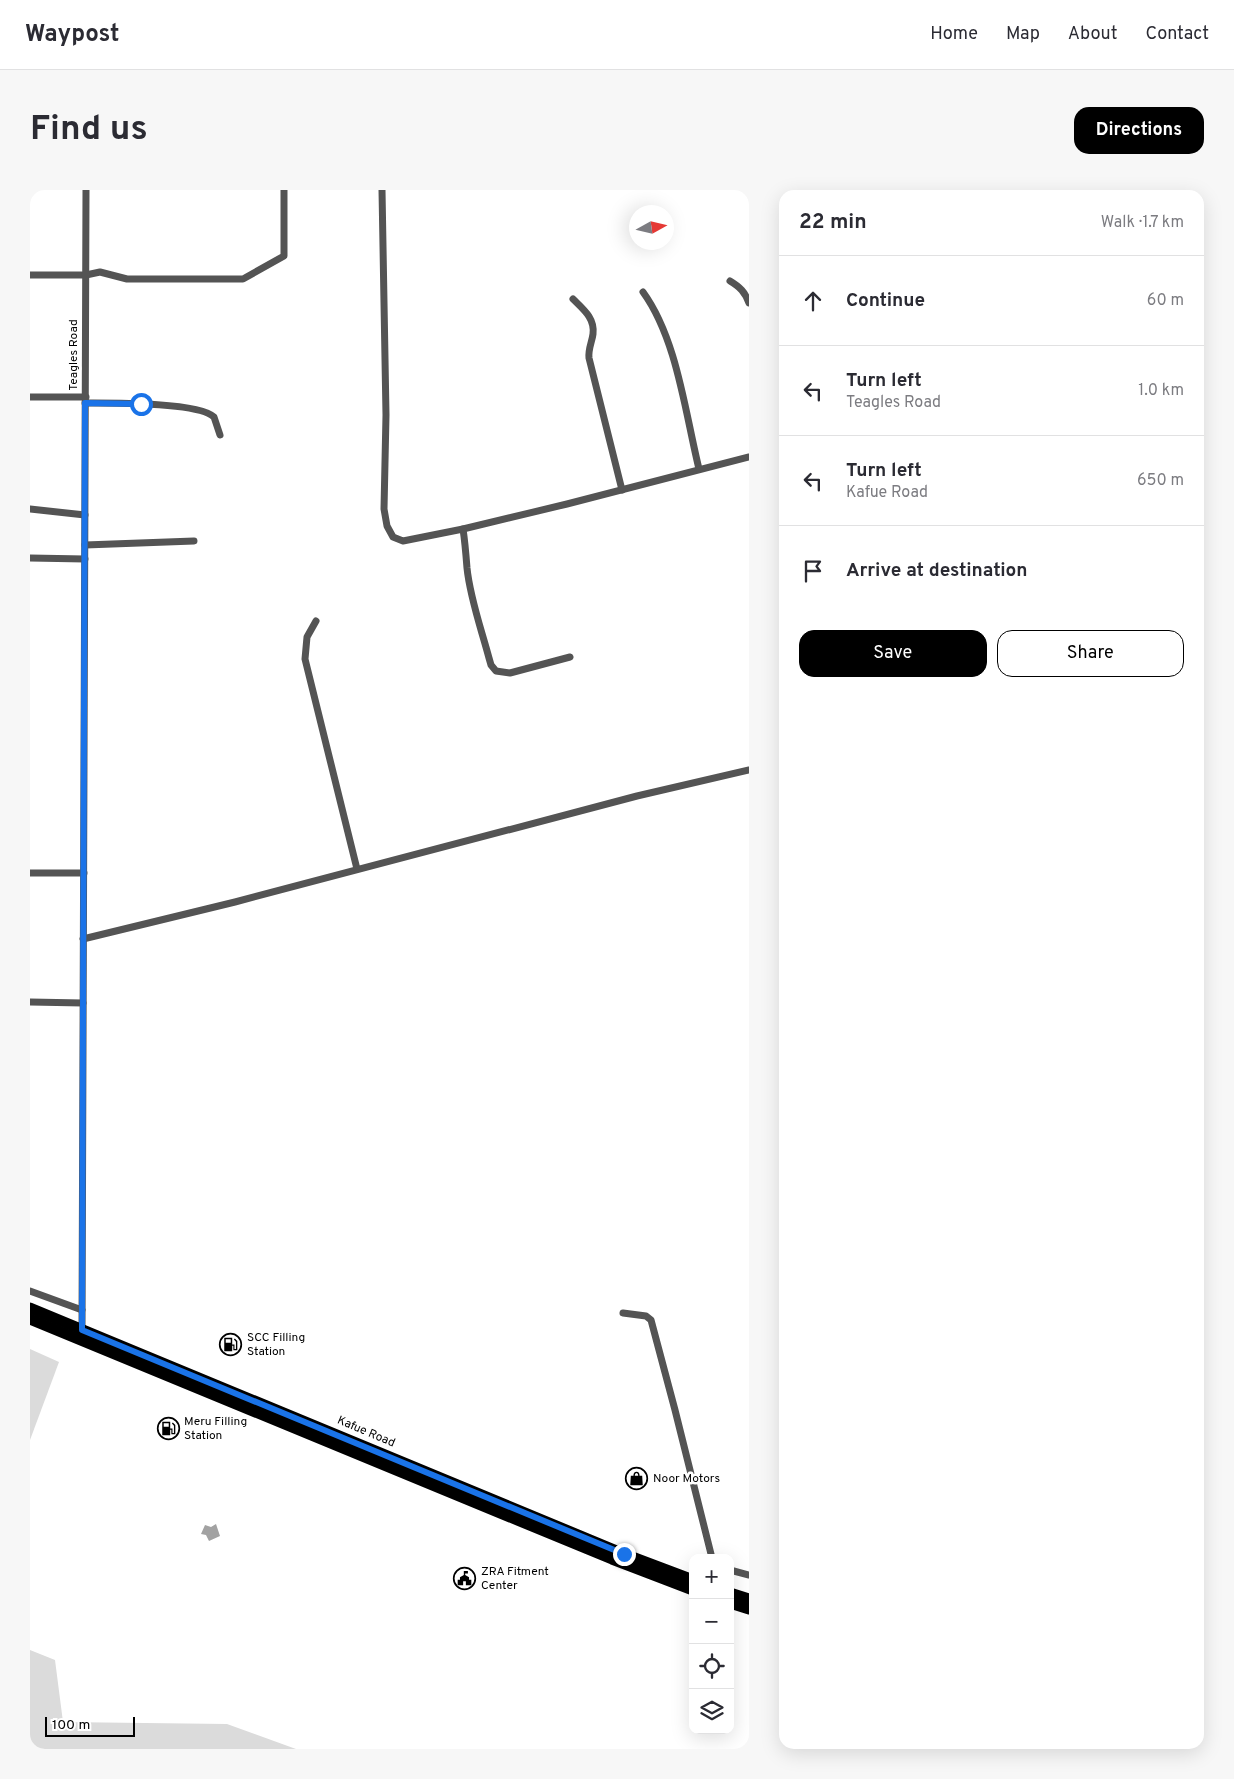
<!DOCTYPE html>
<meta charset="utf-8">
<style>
:root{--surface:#fff;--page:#f7f7f7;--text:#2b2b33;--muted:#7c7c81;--line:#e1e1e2;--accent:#000}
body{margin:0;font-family:Overpass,sans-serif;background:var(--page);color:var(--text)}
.controls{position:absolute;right:15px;bottom:15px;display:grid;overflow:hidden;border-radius:10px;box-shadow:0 5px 20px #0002}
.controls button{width:45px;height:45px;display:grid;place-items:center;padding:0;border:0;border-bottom:1px solid var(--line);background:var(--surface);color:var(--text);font:25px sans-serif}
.compass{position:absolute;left:599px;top:15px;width:45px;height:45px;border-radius:50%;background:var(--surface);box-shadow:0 5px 20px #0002;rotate:82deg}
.scale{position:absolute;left:15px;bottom:12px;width:90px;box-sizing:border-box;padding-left:5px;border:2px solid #000;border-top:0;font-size:14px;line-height:18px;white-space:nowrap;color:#000;-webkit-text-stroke:4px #fff;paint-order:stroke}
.stop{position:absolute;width:15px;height:15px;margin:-11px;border:4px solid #1a73e8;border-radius:50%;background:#fff}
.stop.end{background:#1a73e8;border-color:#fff;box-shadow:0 1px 5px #0008}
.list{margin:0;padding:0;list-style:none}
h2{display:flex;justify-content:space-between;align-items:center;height:65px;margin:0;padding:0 20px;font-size:21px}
h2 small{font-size:16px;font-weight:400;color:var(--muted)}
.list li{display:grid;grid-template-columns:32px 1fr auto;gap:15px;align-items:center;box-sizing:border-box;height:90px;padding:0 20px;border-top:1px solid var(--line)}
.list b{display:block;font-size:19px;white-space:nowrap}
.list p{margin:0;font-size:16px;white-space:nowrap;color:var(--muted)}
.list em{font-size:16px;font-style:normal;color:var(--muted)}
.actions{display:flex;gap:10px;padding:15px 20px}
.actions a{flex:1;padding:11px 0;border:1px solid var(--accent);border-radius:15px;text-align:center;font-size:18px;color:var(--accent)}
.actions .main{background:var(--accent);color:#fff}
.icon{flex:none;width:28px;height:28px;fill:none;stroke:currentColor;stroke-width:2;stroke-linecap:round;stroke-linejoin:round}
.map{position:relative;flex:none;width:719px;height:1559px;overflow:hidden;border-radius:15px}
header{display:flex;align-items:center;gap:30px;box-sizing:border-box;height:70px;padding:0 25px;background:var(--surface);border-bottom:1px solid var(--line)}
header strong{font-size:24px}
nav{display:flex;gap:28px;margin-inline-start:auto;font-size:18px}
.intro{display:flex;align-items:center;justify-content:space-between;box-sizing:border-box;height:120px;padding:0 30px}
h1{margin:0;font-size:35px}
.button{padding:12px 22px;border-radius:15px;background:var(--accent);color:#fff;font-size:18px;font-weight:700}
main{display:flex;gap:30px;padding:0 30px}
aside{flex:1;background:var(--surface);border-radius:15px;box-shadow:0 5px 20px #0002}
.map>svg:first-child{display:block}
</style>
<header>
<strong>Waypost</strong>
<nav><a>Home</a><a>Map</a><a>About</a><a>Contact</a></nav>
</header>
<div class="intro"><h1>Find us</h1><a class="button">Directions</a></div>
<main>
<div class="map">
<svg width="719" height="1559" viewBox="0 0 719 1559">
<rect width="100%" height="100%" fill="#fff"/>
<g fill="#dbdbdb">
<path d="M0,1159l29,13 -29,78z"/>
<path d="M0,1460l25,10 8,62 164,2 69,25h-266z"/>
</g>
<path fill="#a2a2a2" d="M186,1334l4,12 -11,5 -3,-6 -5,-1 4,-9 6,2z"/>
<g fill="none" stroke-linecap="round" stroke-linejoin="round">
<g stroke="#545454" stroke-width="7">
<path d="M352,0l4,225 -2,94 3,17 6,11 10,4 60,-12 104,-25 182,-47"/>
<path d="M0,85h56l14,-3 27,7h116l41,-23v-66"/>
<path d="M700,91c10,6 15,11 19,22"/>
<path d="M613,102c34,47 42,120 56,177"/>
<path d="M543,109c10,10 22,19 20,35 -1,8 -5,15 -4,24l33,132"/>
<path d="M0,207h56"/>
<path d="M55,213c25,0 114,-1 129,14l6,18"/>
<path d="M0,319l55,6"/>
<path d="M433,339c2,13 3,26 4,39 3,30 14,60 22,90l2,7 5,6 14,2 60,-16"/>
<path d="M55,355l109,-4"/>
<path d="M0,368l55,1"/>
<path d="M286,431l-9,16 -2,22 52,210"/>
<path d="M0,683h54"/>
<path d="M53,749l152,-37 402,-106 112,-26"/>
<path d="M0,812l53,1"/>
<path d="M0,1101l52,19"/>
<path d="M593,1123l23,3 5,4 24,90 37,148"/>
<path d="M52,1140l4,-1140"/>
<path d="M700,1380l19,5"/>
</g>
<g stroke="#000" stroke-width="11">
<path d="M0,1118l594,246 69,26"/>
<path d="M0,1129l582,240 81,31"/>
<path d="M700,1403l19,6"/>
<path d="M700,1413l19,6"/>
</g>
</g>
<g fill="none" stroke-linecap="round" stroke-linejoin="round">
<path stroke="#1a73e8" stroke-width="6" d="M111,214l-56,-1 -3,927 542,224"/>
</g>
<defs>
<symbol id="fuel-ring" viewBox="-11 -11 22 22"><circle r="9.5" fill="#fff" stroke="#000" stroke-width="1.5"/><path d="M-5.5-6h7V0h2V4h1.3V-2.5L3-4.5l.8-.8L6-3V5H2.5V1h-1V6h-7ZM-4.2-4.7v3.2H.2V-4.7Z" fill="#000"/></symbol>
<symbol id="shop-ring" viewBox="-11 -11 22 22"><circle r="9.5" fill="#fff" stroke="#000" stroke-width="1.5"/><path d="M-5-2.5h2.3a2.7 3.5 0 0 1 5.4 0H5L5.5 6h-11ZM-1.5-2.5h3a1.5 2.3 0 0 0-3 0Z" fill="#000"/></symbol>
<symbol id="civic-ring" viewBox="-11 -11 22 22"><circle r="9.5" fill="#fff" stroke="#000" stroke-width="1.5"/><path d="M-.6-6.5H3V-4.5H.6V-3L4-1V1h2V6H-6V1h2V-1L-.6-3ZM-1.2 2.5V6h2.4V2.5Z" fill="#000"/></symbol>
</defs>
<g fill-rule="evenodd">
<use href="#fuel-ring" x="188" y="1142" width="25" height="25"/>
<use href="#fuel-ring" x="126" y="1226" width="25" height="25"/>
<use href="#shop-ring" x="594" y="1276" width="25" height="25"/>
<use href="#civic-ring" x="422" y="1376" width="25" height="25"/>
</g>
<g text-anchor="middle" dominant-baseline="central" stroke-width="5" stroke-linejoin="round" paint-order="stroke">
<g font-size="12" fill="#000" stroke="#fff">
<text transform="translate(44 165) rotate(-90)">Teagles Road</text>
<text transform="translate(336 1242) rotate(23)">Kafue Road</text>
</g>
<g font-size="12" fill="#000" stroke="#fff" text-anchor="start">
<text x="217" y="1148">SCC Filling<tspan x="217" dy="14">Station</tspan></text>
<text x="154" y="1232">Meru Filling<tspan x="154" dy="14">Station</tspan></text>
<text x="623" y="1289">Noor Motors</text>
<text x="451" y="1382">ZRA Fitment<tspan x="451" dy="14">Center</tspan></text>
</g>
</g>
</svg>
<div class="controls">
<button>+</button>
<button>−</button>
<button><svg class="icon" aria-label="locate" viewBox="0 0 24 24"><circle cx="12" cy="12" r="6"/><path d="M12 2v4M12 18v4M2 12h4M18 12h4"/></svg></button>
<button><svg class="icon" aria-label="layers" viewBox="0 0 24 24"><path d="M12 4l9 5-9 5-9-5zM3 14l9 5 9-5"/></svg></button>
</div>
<svg class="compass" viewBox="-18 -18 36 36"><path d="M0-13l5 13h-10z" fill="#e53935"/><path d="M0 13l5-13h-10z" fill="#7c7c81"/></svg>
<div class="scale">100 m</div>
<div class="stop" style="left:111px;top:214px"></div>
<div class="stop end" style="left:594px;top:1364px"></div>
</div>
<aside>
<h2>22 min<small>Walk · 1.7 km</small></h2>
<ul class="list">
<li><svg class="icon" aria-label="ahead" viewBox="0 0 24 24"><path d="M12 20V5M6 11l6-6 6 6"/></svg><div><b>Continue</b></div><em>60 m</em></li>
<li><svg class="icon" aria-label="left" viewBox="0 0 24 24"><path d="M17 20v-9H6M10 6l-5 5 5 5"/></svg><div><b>Turn left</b><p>Teagles Road</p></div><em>1.0 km</em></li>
<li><svg class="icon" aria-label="left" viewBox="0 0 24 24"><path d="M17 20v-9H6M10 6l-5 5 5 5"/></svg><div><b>Turn left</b><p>Kafue Road</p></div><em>650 m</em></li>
<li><svg class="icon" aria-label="arrive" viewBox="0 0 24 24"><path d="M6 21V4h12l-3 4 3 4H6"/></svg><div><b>Arrive at destination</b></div></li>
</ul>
<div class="actions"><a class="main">Save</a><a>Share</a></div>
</aside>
</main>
